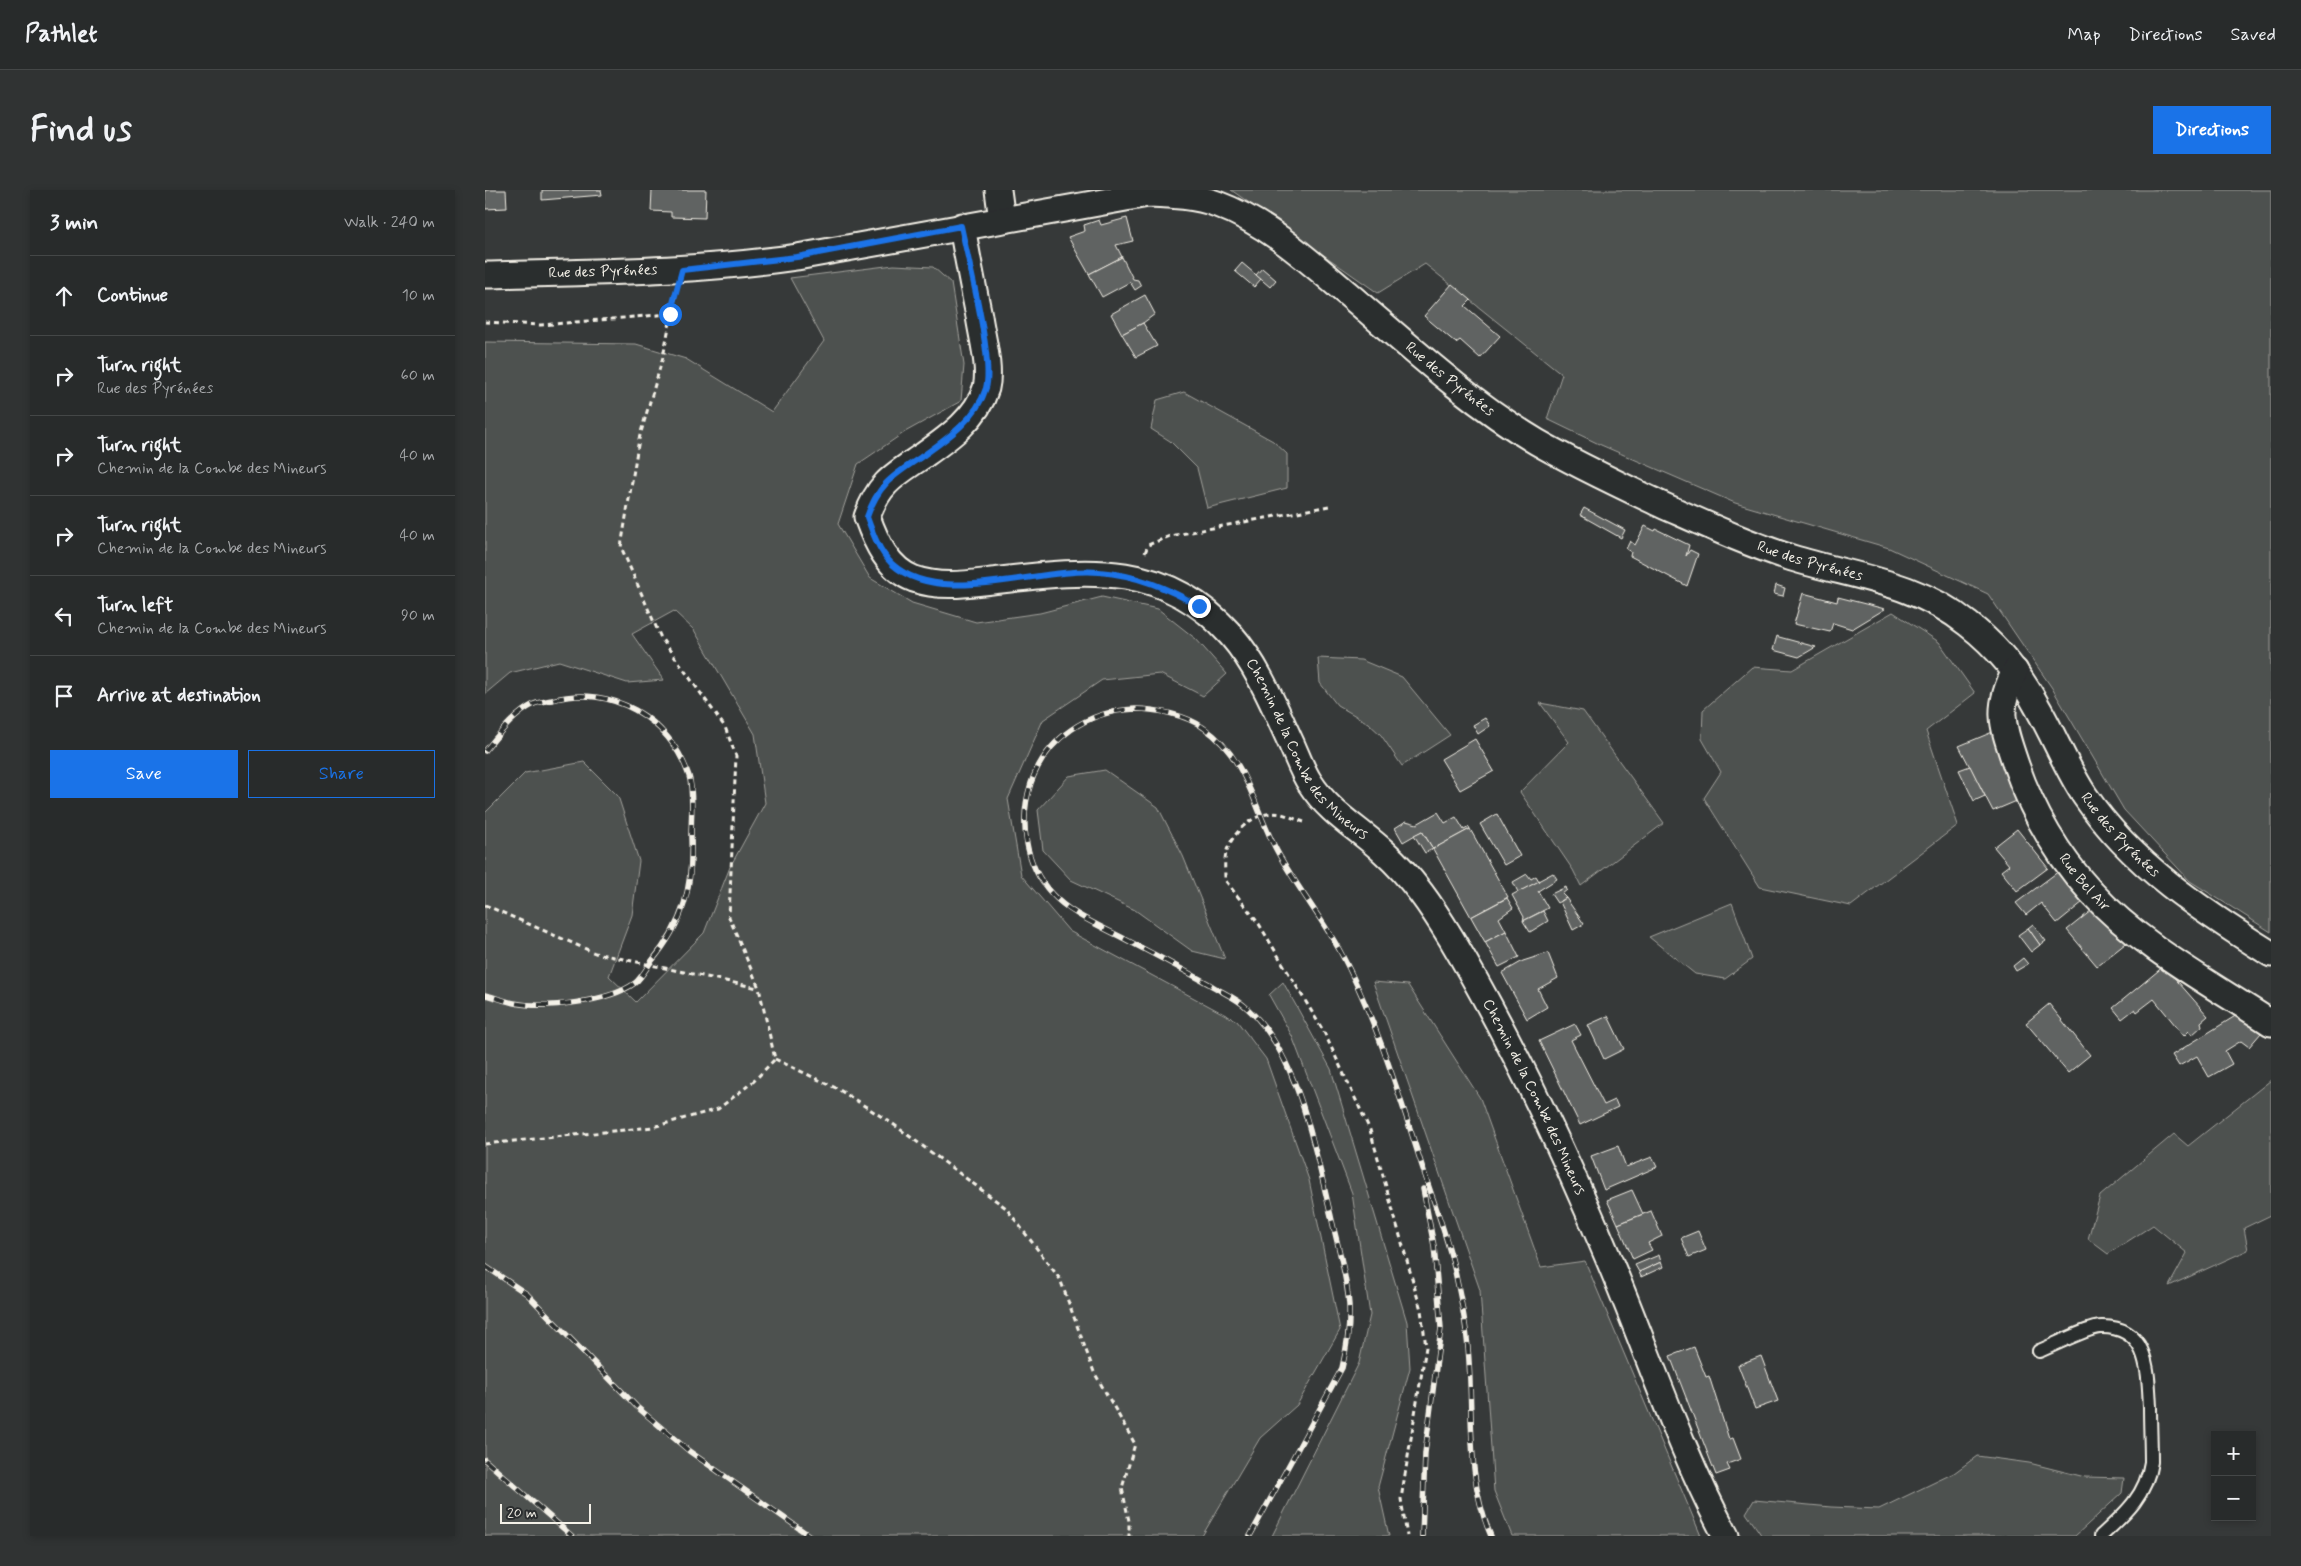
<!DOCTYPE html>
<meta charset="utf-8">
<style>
:root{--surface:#282b2b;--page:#303333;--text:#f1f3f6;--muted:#a5a7a9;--line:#444747;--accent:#1a73e8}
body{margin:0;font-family:Mynerve,sans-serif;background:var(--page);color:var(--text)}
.controls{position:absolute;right:15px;bottom:15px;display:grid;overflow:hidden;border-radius:0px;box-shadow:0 2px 8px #0003}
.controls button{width:45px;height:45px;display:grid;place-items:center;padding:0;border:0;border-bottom:1px solid var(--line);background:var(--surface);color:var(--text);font:25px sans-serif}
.scale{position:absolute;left:15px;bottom:12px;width:91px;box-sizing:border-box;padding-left:5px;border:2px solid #f4f1e8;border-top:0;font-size:14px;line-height:18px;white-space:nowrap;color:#f4f1e8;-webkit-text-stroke:4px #2a2d2e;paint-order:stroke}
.stop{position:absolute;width:15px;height:15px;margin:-11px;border:4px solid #1a73e8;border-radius:50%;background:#fff}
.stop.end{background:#1a73e8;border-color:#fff;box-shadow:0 1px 5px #0008}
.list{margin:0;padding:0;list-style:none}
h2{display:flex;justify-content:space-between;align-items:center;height:65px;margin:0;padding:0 20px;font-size:21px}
h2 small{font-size:16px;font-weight:400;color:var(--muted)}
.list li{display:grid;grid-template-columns:32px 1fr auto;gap:15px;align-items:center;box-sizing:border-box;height:80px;padding:0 20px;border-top:1px solid var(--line)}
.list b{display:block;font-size:19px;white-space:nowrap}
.list p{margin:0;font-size:16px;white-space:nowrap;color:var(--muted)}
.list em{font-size:16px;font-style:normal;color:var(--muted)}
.actions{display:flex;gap:10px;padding:15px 20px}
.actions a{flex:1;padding:11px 0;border:1px solid var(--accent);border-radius:0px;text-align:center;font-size:18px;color:var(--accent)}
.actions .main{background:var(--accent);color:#fff}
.icon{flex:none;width:28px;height:28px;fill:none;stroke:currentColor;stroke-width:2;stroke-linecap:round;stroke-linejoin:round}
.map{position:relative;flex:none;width:1786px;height:1346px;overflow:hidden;border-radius:0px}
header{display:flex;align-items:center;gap:30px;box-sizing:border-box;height:70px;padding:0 25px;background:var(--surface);border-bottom:1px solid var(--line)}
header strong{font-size:24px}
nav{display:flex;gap:28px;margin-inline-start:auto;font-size:18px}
.intro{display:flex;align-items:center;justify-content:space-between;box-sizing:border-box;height:120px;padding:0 30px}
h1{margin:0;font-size:35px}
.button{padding:12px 22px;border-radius:0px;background:var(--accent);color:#fff;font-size:18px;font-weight:700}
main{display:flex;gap:30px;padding:0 30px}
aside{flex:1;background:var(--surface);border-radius:0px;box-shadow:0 2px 8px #0003}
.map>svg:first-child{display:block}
</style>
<header>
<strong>Pathlet</strong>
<nav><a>Map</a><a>Directions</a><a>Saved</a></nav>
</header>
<div class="intro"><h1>Find us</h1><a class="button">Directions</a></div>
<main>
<aside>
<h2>3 min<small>Walk · 240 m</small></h2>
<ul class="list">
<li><svg class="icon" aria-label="ahead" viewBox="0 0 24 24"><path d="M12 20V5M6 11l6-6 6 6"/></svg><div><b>Continue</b></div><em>10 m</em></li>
<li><svg class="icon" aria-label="right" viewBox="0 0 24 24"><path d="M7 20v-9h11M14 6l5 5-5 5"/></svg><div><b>Turn right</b><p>Rue des Pyrénées</p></div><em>60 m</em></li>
<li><svg class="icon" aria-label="right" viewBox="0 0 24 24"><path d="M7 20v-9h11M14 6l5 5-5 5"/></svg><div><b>Turn right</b><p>Chemin de la Combe des Mineurs</p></div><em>40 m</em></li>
<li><svg class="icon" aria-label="right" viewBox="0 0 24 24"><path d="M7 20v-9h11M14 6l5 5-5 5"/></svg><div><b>Turn right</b><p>Chemin de la Combe des Mineurs</p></div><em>40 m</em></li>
<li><svg class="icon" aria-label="left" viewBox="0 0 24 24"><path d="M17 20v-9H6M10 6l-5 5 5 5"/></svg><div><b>Turn left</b><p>Chemin de la Combe des Mineurs</p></div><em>90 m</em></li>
<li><svg class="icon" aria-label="arrive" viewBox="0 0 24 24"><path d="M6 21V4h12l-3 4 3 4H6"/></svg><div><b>Arrive at destination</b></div></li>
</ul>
<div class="actions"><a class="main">Save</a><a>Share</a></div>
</aside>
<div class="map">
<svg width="1786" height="1346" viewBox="0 0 1786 1346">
<rect width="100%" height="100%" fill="#363939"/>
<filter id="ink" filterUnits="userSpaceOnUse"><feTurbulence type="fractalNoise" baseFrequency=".02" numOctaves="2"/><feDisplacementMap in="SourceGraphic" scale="10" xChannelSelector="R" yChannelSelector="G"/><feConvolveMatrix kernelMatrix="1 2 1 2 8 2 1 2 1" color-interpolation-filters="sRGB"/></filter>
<g filter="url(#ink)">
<g fill="#4e514f" stroke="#a1a19c">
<path d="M746,0h1040v742l-81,-51 -66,-71 -72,-122 -64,-94 -99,-46 -154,-45 -134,-58 -54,-26 15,-45 -137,-110 -47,29z"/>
<path d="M409,75l39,2 18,16 13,82 -3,36 -56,31 -47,32 -20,60 32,54 42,25 64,19 64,-9 62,-16 56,12 38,30 31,35 -24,22 -43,-22 -58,6 -59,40 -35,79 13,76 48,56 168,90 29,38 43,121 31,150 -43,75 -37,33 -58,98h-717v-723l40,-40 59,-11 34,34 21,65 -7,54 -23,61 27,26 68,-69 26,-66 35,-64 -10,-69 -61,-104 -20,-19 -42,23 32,46 -37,3 -68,-22 -49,12 -25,21v-352l151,2 50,15 86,53 52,-71 -34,-63z"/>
<path d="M699,202l89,49 14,13v34l-80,20 -10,-40 -27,-27 -19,-12 6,-29z"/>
<path d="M1408,422l46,30 36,51 -49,38 32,94 -107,81 -91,-19 -56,-89 17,-26 -19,-33 1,-29 49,-43 40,3z"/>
<path d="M833,468l43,2 41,17 48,58 -48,31 -21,-31 -13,-12 -31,-18 -17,-22z"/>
<path d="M1055,513l43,8 81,112 -83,63 -8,-16 -53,-78 49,-50z"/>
<path d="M620,580l53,37 25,49 42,103 -33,-8 -57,-41 -64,-30 -28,-30 -5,-40 31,-34z"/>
<path d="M1247,713l20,56 -27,20 -30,-5 -46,-37z"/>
<path d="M798,792l48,87 76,253 3,46 -32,119 11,49h-117l87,-173 11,-48 -18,-122 -60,-157 -23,-41z"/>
<path d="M888,792l35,3 72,113 61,169 44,-6 116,275h-189l-18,-45 -14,-201z"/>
<path d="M1786,890v135l-27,13 4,22 -79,36 18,-33 -34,-28 -45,29 -20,-15 12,-43 74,-62 14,12z"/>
<path d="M1492,1266l52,7 56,14 39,1 -2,15 -47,43h-313l-16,-23 8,-13 77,7 48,2 75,-36z"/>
</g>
<g fill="#616362" stroke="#f4f1e8">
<path d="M0,0h21l1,18 -22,1z"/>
<path d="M57,0h59l1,5 -60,5z"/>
<path d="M167,0h54l-1,28 -34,-1v-5l-20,-1z"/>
<path d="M642,28l6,23 -17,4 6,12 -33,17 -21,-37 17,-6 -1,-6 15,-5 2,5z"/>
<path d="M637,67l11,22 5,1 3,6 -6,4 -5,-8 -28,15 -13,-23z"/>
<path d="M757,73l19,16 -7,8 -19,-16z"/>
<path d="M777,78l14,12 -6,7 -14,-12z"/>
<path d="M967,94l19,16 -6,6 35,30 -20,22 -20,-18 -4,3 -32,-27z"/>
<path d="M660,105l10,19 -12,9 -21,11 -11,-20z"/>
<path d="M658,133l14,23 -21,11 -14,-23z"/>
<path d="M1099,318l41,22 -4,8 -41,-23z"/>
<path d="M1160,336l10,5 1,-2 33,16 -3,11 4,-6 8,4 -11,32 -57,-30 1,-4 -5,-3 4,-8 5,4z"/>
<path d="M1291,395l9,3 -2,8 -9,-2z"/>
<path d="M1318,403l34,9 1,-5 47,12 -33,20 -19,-6 -3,9 -36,-8z"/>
<path d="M1292,446l2,1 37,10 -17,10 -26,-7z"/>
<path d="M1000,528l5,8 -12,8 -5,-9z"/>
<path d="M1510,541l24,69 -26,11 -34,-65z"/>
<path d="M990,549l19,32 -34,19 -19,-31z"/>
<path d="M1485,576l15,30 -11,5 -15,-31z"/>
<path d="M953,622l7,11 11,-6 8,13 5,-3 1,2 -37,20 -11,-18 -19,11 -8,-14 11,-7 11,3z"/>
<path d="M1012,624l23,42 -16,9 -24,-41z"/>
<path d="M985,639l38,68 -37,20 -38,-68z"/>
<path d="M1532,639l31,39 -31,23 -16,-20 8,-6 -15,-18z"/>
<path d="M937,641l11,18 -8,4 -11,-18z"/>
<path d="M1574,681l24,31 -26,21 -16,-20 -15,12 -10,-12z"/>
<path d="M1068,683l4,6 -19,12 10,17 -25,13 1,-4 -12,-22z"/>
<path d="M1042,684l4,5 5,-3 3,5 -21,11 -5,-10z"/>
<path d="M1081,697l1,3 -5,4 4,4 -9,5 -6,-9z"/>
<path d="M1022,708l6,10 -14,10 7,13 -21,11 -14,-25z"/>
<path d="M1081,708l18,26 -11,6 -13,-28z"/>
<path d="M1607,720l38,30 -33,26 -30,-36z"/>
<path d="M1058,721l5,10 -18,11 -7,-11z"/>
<path d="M1548,734l13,17 -6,4 -12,-17z"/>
<path d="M1543,738l12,17 -9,7 -13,-17z"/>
<path d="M1021,741l13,26 -20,10 -14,-25z"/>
<path d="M1063,763l10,25 -20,11 9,18 -20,12 -25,-46 21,-12z"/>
<path d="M1538,768l5,6 -12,7 -3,-5z"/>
<path d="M1679,776l44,50 -7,6 1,4 -10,9 -3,-4 -5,5 -30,-37 -17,13 -2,-3 -13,10 -9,-11z"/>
<path d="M1564,814l41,51 -22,18 -42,-50z"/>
<path d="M1752,825l24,18 -12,14 -8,-6 -16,10 7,13 -23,13 -12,-21 -18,10 -7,-11z"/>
<path d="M1123,826l16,33 -20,10 -16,-34z"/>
<path d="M1090,834l6,11 -10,5 33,65 11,-5 3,7 -38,18 -41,-84z"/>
<path d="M1133,956l8,21 26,-10 5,10 -53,23 -13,-34z"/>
<path d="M1147,1000l11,24 -25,10 -11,-24z"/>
<path d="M1166,1021l11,25 -14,7 4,7 -19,9 -15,-35z"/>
<path d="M1213,1041l8,19 -17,7 -8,-19z"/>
<path d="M1174,1065l2,7 -22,10 -4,-7z"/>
<path d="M1176,1072l2,5 -22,10 -2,-5z"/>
<path d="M1209,1157l12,30 3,-1 20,63 4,-1 8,21 -14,5 3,6 -14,5 -46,-119z"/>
<path d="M1276,1166l17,45 -23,8 -17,-44z"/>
</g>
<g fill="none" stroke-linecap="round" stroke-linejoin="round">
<defs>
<path id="service" d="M1554,1161c13,-5 50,-24 62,-24 48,-1 47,45 49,80 0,18 1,37 1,55 -5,34 -26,52 -50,74"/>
<g id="minor">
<path d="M513,0l4,30"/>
<path id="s1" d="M477,36c5,30 11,60 17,90 3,21 12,52 7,72 -9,30 -38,50 -62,67 -29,20 -45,27 -57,62 9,25 21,52 47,62 28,10 58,4 87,1 89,-11 165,-18 230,55 27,31 43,71 60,108 6,13 11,28 19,40 20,31 48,45 74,69 28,25 48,55 67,86 61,103 112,212 158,322 39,92 70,188 117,276"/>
<path id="s2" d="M0,85c105,-3 209,-3 312,-18l351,-63c23,1 48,2 69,10 51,19 92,57 132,91 61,52 119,106 188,147 40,23 83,43 125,63 43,19 86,39 130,53 62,19 124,24 176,66 30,23 53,52 71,86 16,28 28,59 46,86 47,69 117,115 186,158"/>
<path id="s3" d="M1530,481c-20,39 -12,55 1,94 16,46 42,91 75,127 49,54 119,91 180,131"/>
</g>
</defs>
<use href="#service" stroke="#f4f1e8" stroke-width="16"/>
<use href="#minor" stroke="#f4f1e8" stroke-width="29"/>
<g stroke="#f4f1e8" stroke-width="3" stroke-dasharray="5 4" stroke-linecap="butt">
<path d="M0,132l56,3 129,-11"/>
<path d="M660,363l3,-8 22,-9 159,-30"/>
<path d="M819,632c-7,-2 -15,-6 -22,-8 -25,-5 -49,16 -56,39 -2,8 -1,19 -1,27l34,44 65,108 46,98 51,180 5,37 -25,152 6,37"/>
<path d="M0,715l110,48 163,35"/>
<path d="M290,869l63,30 55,35 113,84 54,71 34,93 41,72 -13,44 7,33v15"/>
<path d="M0,954l168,-17 65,-18 36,-28 21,-22 -16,-71 -30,-71 7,-161 -11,-29 -64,-89 -40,-91 18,-108 24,-82 12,-60"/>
</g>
<use href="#service" stroke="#2a2d2e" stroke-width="12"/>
<use href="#minor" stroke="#2a2d2e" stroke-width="25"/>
<defs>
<g id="rail">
<path d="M0,561c14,-17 29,-37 49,-47 5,-2 13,-3 18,-4 59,-16 118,18 137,76 5,15 2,44 2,61 2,50 -7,86 -40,125 -5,7 -10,16 -16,21 -26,19 -90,26 -121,20 -10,-2 -19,-6 -29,-8"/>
<path d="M0,1076l42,28 110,113 52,44 121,85"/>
<path d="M0,1270l87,76"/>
<path d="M765,1346l92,-168c5,-21 8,-41 7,-63 -2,-30 -12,-61 -18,-89 -16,-65 -32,-162 -84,-208 -10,-10 -26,-16 -38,-24 -29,-16 -59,-32 -88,-47 -23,-12 -52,-24 -69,-43 -28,-30 -33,-74 -21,-111 16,-46 57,-72 104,-74 21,0 52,6 69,19 43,29 50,81 73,123 19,35 44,66 63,100 37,69 60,147 84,221 11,34 25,69 32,104 5,23 10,48 12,72 6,63 -3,129 23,188"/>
<path d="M937,1346l3,-83 16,-125 -7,-82 -11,-57"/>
</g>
</defs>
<use href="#rail" stroke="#f4f1e8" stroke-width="5.5"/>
<use href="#rail" stroke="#2a2d2e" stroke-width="4" stroke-dasharray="11" stroke-linecap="butt"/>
</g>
</g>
<g fill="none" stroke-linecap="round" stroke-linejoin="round" filter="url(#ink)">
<path stroke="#1a73e8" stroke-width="6" d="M185,124l12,-44 115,-13 164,-31c7,34 33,134 25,162 -9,30 -38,50 -62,67 -29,20 -45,27 -57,62 6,17 12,34 25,47 48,44 147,3 207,8 38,3 68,16 100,34"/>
</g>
<g text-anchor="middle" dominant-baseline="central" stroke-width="4.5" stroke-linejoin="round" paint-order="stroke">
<g font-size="15" fill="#f4f1e8" stroke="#2a2d2e">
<text stroke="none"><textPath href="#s2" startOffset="118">Rue des Pyrénées</textPath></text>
<text stroke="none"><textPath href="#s2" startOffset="1032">Rue des Pyrénées</textPath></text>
<text stroke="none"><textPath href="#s2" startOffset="1438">Rue des Pyrénées</textPath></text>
<text stroke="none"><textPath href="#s1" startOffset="899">Chemin de la Combe des Mineurs</textPath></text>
<text stroke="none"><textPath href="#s2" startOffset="1872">Rue des Pyrénées</textPath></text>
<text stroke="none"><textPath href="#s3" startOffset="235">Rue Bel Air</textPath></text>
<text stroke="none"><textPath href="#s1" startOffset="1319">Chemin de la Combe des Mineurs</textPath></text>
</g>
</g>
</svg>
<div class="controls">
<button>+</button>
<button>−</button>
</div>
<div class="scale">20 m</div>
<div class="stop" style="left:185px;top:124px"></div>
<div class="stop end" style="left:714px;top:416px"></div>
</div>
</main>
